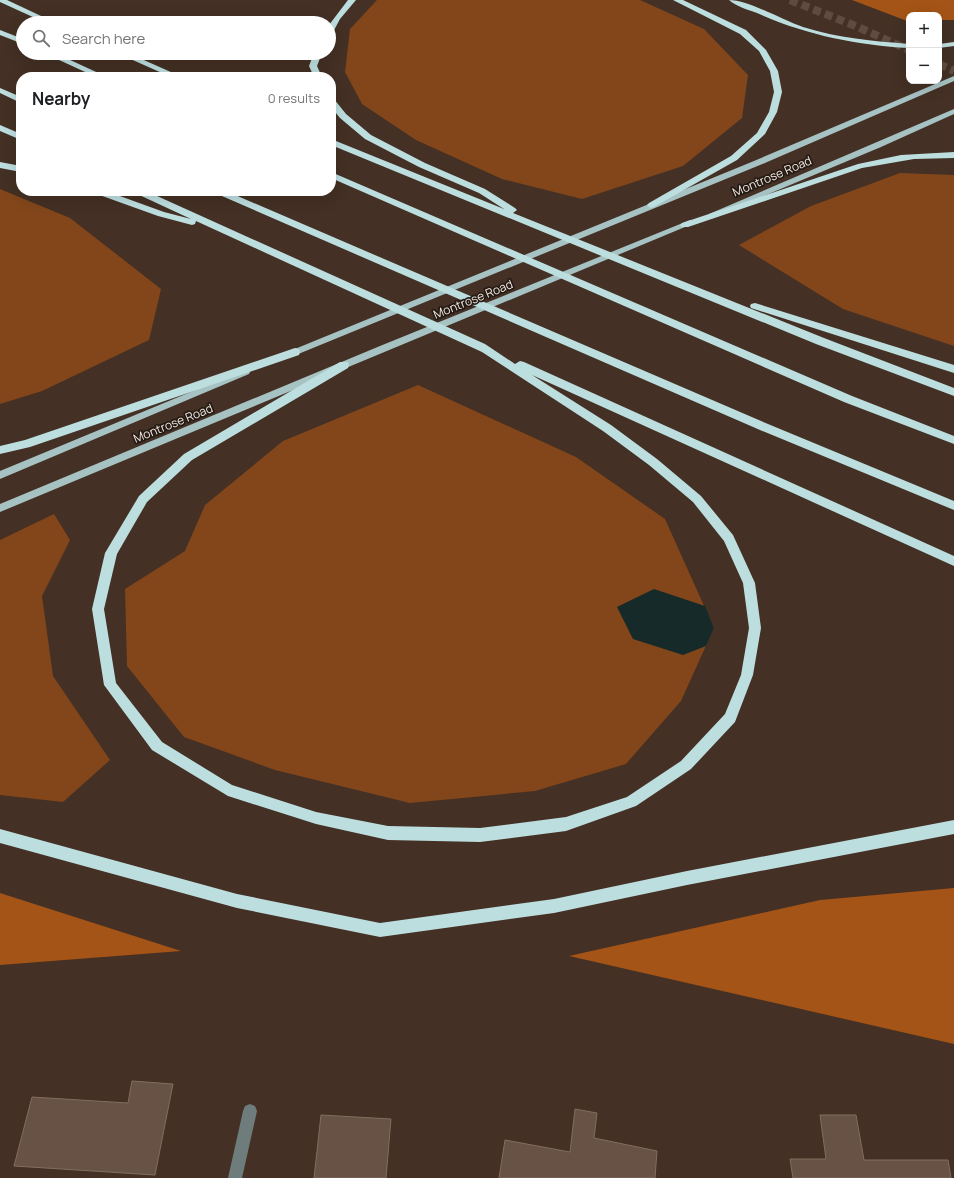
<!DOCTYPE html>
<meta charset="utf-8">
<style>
:root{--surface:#fff;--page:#f6f6f6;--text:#202124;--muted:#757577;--line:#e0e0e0}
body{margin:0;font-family:Manrope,sans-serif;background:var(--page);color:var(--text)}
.controls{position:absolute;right:12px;top:12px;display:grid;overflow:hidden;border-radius:8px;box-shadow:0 4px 16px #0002}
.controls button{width:36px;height:36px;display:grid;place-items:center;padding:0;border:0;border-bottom:1px solid var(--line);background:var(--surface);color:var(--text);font:20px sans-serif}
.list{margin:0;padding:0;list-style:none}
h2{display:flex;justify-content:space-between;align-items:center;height:52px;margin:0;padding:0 16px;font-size:17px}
h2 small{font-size:13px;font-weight:400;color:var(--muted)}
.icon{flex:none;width:22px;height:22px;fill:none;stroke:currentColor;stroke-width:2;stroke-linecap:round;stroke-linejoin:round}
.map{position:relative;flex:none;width:954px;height:1178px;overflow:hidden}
.search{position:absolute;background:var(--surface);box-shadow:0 4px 16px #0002;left:16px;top:16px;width:320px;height:44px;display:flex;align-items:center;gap:10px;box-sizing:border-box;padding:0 14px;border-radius:22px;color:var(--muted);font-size:15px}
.panel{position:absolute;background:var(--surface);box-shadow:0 4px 16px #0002;left:16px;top:72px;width:320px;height:124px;border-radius:16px}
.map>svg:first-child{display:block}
</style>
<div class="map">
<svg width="954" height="1178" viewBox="0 0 954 1178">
<rect width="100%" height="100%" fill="#443024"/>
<g fill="#82461a">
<path d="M377,0h263l64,29 44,46 -6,43 -59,48 -101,33 -80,-20 -86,-39 -54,-36 -17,-32 5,-43z"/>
<path d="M900,173l54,2v171l-111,-37 -104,-64 72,-39z"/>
<path d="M0,189l70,29 91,71 -12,51 -107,51 -42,13z"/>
<path d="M418,385l158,72 89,62 49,109 -33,73 -55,63 -91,27 -125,12 -135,-33 -91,-33 -57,-71 -2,-77 60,-38 20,-46 78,-64z"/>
<path d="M54,514l16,26 -28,56 11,80 57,84 -47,42 -63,-7v-255z"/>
</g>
<g fill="#a45416">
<path d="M852,0h102v20h-15v-5h-30v6h-2z"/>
<path d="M954,888v156l-385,-88 251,-56z"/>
<path d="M0,893l181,58 -181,14z"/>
</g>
<path fill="#162a2a" d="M654,589l51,17 9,22 -8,18 -23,9 -50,-16 -16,-32z"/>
<g fill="#675245" stroke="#836d5f">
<path d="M132,1081l41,3 -18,91 -141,-9 18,-69 96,6z"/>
<path d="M575,1109l22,4 -3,25 63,13 -2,27h-156l6,-38 65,12z"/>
<path d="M321,1115l70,4 -5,59h-72z"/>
<path d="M820,1115h36l8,45h84l3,18h-158l-3,-19h36z"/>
</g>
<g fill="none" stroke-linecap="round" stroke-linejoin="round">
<g stroke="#5f4c40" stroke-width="8" stroke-dasharray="8 4.5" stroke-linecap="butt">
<path d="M790,0l68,27 51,23"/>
<path d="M939,64l15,7"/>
</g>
<path fill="#6f7c7c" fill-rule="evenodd" d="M250,1104l5,2 2,5 -15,67h-14l15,-67 2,-5z"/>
<g fill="#a7c2c3" fill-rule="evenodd">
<path d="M954,76v5l-194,84 -469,192 -3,1 -4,-3 1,-2 469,-192z"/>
<path d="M954,109v5l-73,33 -165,69h-6l-1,-2z"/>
<path d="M690,220h3l4,2 -697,290v-8l380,-158z"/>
<path d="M246,369l3,1 1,2 -1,2 -249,105v-8z"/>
</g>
<g fill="#bddedf" fill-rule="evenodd">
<path d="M0,0h7l49,23h-10l-46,-21z"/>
<path d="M348,0h8l-16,19 -8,15h-3v-9z"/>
<path d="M673,0h10l63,30 20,20 12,21 4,21 -5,20 -12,22 -28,26 -85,48 -3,-1 -2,-2 2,-2 82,-47 26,-23 12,-21 5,-20 -4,-21 -11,-20 -19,-17z"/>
<path d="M729,0c20,0 53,20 74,27 35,11 70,14 106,17v4c-53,-3 -103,-13 -152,-35 -9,-3 -21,-7 -28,-13z"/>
<path d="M0,30l23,9v5l-23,-9z"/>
<path d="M954,42v4l-15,2v-4z"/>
<path d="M44,53h11l52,24h-11z"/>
<path d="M117,53h11l54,24h-11z"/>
<path d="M314,53h8l-5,13 5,11h-8l-5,-11z"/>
<path d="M0,88l21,9v6l-21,-10z"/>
<path d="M331,98l3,1 12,15 25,21 54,28 60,26 30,19 2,2 -4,3 311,125 130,50v8l-138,-52 -485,-199v-6l173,70 -25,-16 -60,-26 -54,-28 -25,-21 -9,-11z"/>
<path d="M0,125l21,9v6l-21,-9z"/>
<path d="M954,152v6l-40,1 -52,9 -174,59h-6l-2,-2 2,-2 176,-59 43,-9z"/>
<path d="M0,162l21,4v6l-21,-4z"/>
<path d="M331,172l521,224 102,40v8l-110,-42 -513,-224z"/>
<path d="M92,191h14l58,21 27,7 -56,-26 -2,-2h13l339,153 30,20 5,-3 4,1 430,194v10l-422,-191 79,50 46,34 44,37 32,39 22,48 6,45 -8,47 -18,47 -44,47 -55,37 -70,25 -86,11 -92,-2 -72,-16 -88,-28 -76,-46 -48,-65 -12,-76 13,-56 34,-57 45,-42 156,-92h8l1,3 -1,3 -156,92 -45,42 -30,52 -13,55 12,74 46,59 70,43 84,27 72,14 92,2 86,-11 61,-20 54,-36 44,-47 16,-39 8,-47 -6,-45 -19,-42 -31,-39 -44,-37 -46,-34 -121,-79 -286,-131 -1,3 -3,1 -34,-9 -64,-23z"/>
<path d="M213,191h13l542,233 186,77v9l-194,-80 -545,-237z"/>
<path d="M755,303l199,62v8l-203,-65 -1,-2 1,-2z"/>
<path d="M295,348l4,1 1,3 -1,3 -269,92 -30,7v-8l25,-6z"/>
<path d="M954,820v14l-267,51 -133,28 -174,24 -143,-29 -237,-65v-14l237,65 143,29 174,-24 133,-28z"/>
</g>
</g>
<g text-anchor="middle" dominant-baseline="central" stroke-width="3.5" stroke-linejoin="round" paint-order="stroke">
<g font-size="12" fill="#f5e8e0" stroke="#241b15">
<text transform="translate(772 176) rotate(-23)">Montrose Road</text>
<text transform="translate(473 299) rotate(-22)">Montrose Road</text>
<text transform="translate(173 423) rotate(-22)">Montrose Road</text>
</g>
</g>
</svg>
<div class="controls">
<button>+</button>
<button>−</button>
</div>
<div class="search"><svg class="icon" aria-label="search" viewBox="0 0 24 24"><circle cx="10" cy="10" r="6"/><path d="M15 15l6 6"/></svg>Search here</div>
<section class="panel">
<h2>Nearby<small>0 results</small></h2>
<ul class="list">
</ul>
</section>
</div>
